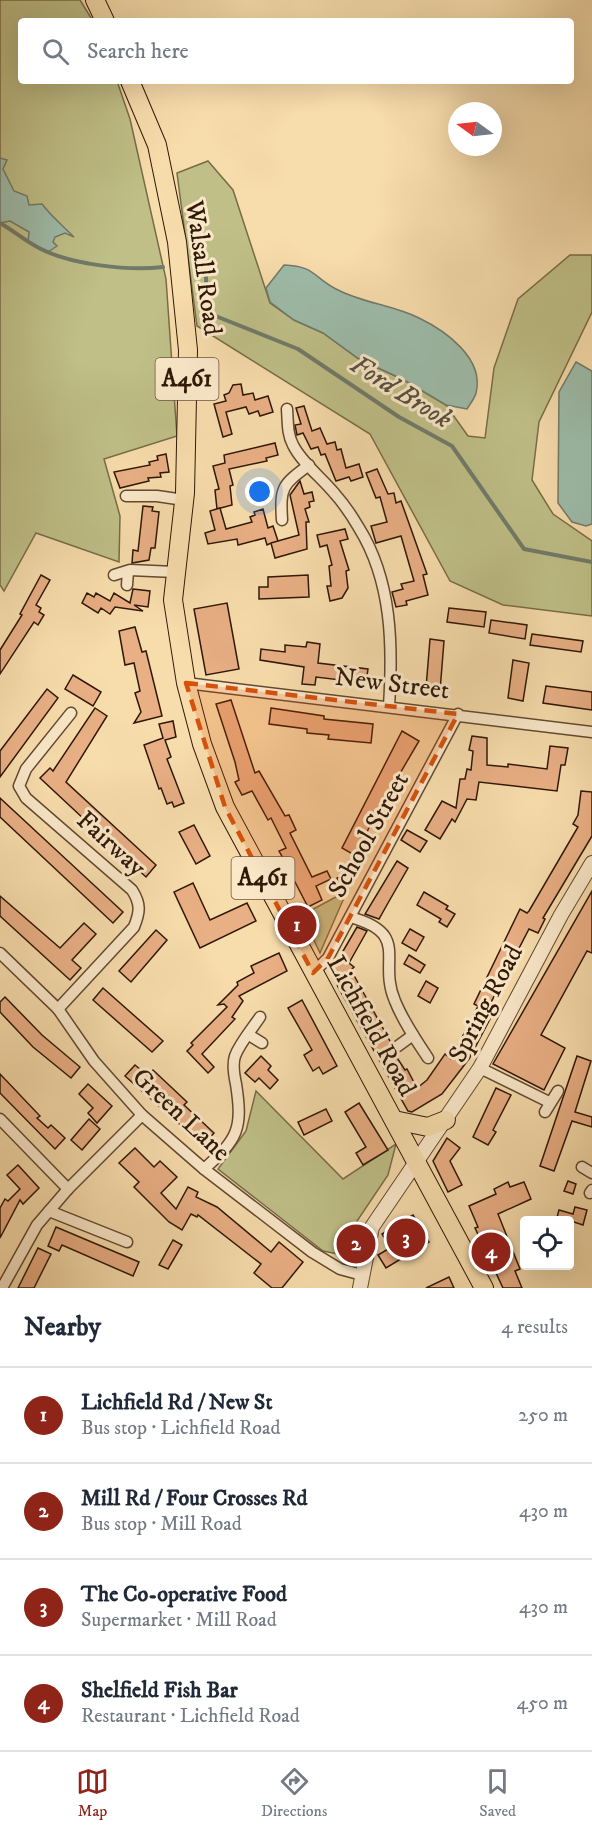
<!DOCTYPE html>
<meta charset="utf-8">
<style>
:root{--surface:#fff;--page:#f2f2f3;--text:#1f2937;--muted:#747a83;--line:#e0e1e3;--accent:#8f2418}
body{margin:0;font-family:"IM FELL DW Pica",serif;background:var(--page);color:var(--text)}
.controls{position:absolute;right:18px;bottom:18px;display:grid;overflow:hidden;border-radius:6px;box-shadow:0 6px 24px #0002}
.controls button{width:54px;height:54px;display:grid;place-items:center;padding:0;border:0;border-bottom:2px solid var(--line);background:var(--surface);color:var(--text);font:30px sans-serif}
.compass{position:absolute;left:448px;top:102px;width:54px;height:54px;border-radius:50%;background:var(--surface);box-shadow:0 6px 24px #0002;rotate:285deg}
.you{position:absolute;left:260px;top:492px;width:21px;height:21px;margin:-15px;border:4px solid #fff;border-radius:50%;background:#1a73e8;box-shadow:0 0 0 9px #1a73e833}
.badge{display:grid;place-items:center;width:39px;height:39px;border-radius:50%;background:var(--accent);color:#fff;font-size:20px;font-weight:700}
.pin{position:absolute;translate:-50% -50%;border:3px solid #fff;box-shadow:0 2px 6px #0006}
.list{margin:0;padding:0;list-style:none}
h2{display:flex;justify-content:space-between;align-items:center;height:78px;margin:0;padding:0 24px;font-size:26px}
h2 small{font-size:20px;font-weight:400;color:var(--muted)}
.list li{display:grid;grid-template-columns:39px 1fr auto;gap:18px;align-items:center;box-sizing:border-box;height:96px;padding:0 24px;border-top:2px solid var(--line)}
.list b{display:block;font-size:22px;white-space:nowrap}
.list p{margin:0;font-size:20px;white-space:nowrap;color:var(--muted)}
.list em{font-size:20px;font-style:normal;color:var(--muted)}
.icon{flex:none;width:33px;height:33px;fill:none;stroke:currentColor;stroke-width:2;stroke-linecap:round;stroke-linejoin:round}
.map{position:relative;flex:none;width:592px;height:1288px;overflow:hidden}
.search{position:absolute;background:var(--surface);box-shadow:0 6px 24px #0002;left:18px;right:18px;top:18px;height:66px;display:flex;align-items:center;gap:15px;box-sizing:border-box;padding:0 21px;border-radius:6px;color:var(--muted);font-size:22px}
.sheet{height:462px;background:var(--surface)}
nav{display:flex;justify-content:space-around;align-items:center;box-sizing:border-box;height:84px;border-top:2px solid var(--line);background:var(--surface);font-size:16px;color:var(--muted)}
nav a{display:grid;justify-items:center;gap:3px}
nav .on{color:var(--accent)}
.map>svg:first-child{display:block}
</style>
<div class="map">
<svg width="592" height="1288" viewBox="0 0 592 1288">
<rect width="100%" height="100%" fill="#f7dcac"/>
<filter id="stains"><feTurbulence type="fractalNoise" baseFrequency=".00333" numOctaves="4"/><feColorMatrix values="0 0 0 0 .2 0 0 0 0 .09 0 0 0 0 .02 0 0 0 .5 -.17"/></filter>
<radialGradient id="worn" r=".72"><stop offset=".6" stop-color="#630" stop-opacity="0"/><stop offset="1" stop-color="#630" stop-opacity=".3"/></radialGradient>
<g fill="#bfbf87" stroke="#786c47" stroke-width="1.5">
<path d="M0,0h80l13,21h-72v60h96l13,38 36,160 11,157 -73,23 16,57 -1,46 -83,-29 -32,58 -4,-6z"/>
<path d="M208,161l25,29 37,113 24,17 29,13 36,26 45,21 42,25 22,31 17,2 9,-70 24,-69 52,-44h22v57l-53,110 -7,58 21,34 39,27v75l-89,-11 -53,-24 -80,-147 -173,-108 -20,-153z"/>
<path d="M347,891l-27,62 -18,-38z"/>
<path d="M256,1091l87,88 53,-35 -8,31 -35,52 -10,28 -20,-4 -105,-82 28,-38z"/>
</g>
<g fill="#9dbcaa" stroke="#717a69" stroke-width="1.5">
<path d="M0,158l7,2 -4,9 11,22 13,5 2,9 13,-1c9,12 21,22 32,33l-9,-4 -10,4 -2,5 4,4 -9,6 -20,-10 1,-10 -19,-11 -10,2z"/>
<path d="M284,265c31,1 29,12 52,24 26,14 57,16 83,29 25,12 66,40 57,75 -1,5 -6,11 -9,16l-21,-4 -42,-25 -45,-21 -36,-26 -29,-13 -24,-18 -4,-14z"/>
<path d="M576,362l16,9v153l-6,2 -14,-4 -14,-19 1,-111z"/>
</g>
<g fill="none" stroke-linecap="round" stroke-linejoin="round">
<g stroke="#717a69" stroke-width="4">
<path d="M0,223c14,8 25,18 39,25 32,17 90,23 124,19"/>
<path d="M194,261h11l2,35 6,19 85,34 101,68 53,29 72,103 68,13"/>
</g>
</g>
<g fill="#e9af85" stroke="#301807" stroke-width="1.5">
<path d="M241,384l2,11 10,-2 2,7 13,-4 5,16 -13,4 -2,-5 -9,3 -3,-7 -20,5 6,22 -9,3 -9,-33 12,-3 -2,-6 5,-2 4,-8z"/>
<path d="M304,406l8,25 8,-3 7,16 8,-2 2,8 4,-1 5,19 13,-4 4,13 -12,4 -2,-4 -13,4 -11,-27 -4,1 -3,-8 -7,2 -8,-16 -6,2 -2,-10 6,-1 -5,-16z"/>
<path d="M275,443l3,12 -12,3 1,3 -38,8 4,16 -3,1 2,19 -15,4 -2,-19 4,-1 -6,-23 12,-3 -1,-8z"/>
<path d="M166,454l3,18 -9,1 1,4 -13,1 1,3 -29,7 -6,-16 36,-7 -1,-3 9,-2 -1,-4z"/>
<path d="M377,469l11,25 6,-1 2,10 5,-2 26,73 -4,1 5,20 -22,6 1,4 -11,2 -4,-15 11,-3 -2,-5 13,-3 -13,-45 -25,7 -5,-17 16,-4 -7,-25 -4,1 -10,-25z"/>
<path d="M300,481l4,13 8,-2 2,9 -5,1 1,5 -5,2 4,13h-3l1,27 -32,9 -4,-15 -4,2 -2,-7 -27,7 -1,-6 -29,5 -3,-11 10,-3 -5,-19 10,-3 6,21 26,-7 -2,-5 5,-2 -1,-3 9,-3 5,19 5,-2 5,15 -7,2 28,-8 -9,-40z"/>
<path d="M143,506l10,1 -1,4 7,1 -4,36h-4l-2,12 -17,3 1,-13 5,1z"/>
<path d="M345,529l3,10 -8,2 9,29 -3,1 2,17 -6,10 -12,3 -3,-15h4l-2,-20 3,-1 -5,-20 -7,2 -3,-12z"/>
<path d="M41,575l9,5 -14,25 5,3 -2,4 5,3 -6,10 -4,-3 -34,52v-24l22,-35 -2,-1z"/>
<path d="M308,575l1,22 -50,2v-12h9v-10z"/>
<path d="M133,589l17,2 -2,16 -14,-2 9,6 -28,-4 -5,7 -9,-6 -3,5 -16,-10 5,-10 7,4 2,-4 14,8 4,-8 16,10z"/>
<path d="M227,603l12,66 -33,6 -12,-66z"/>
<path d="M449,608l37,4 -2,15 -37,-5z"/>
<path d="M491,620l36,5 -2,14 -36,-6z"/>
<path d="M135,627l7,25 4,-1 16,65 -28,7 7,-11 -6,-19 5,-2 -6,-28 -9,2 -6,-34z"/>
<path d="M532,634l51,7 -2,11 -51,-7z"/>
<path d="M430,639l14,2 -4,50 -14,-3z"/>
<path d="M307,642l13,2 -2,19 50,6 -2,14 -50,-6 -1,8 -13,-1 2,-17 -44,-7 1,-11 24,3v-7l21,2z"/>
<path d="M513,660l16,3 -6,38 -15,-3z"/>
<path d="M73,675l28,17 -8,14 -28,-17z"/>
<path d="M546,686l46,6v18l-49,-7z"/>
<path d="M47,689l11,9 -58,79v-26z"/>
<path d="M231,700l24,73 4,-2 26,45 4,-1 7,15 -6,3 22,44 15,-6 4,8 -15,7 6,14 -14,7 -13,-25 -2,1 -5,-9 3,-2 -12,-21 7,-3 -15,-30 -3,2 -16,-29 -10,4 -7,-13 4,-2 -4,-18 -19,-58z"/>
<path d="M95,708l12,8 -41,66 90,83 -10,12 -106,-99 10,-10 3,3z"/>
<path d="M271,708l53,8v3l49,5 -2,19 -43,-4 1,-4 -22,-2v-4l-38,-5z"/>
<path d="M173,721l3,16 -11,3 6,17 -4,2 17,44 -10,4 -2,-5 -5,2 -6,-16 -2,1 -15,-44 19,-7 -4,-14z"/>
<path d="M402,731l17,10 -47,80 -16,35 -14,-8z"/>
<path d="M472,736l15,2v27l21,2v-3l39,5 3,-23 18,2 -3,17h-4l-4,26 -78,-9 -3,18 -9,-1 -12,23 -3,-3 -12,20 -15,-9 17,-29 14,7 4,-29h5l2,-10 4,1 2,-19 -4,-1z"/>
<path d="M581,791l11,1v44l-49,82 2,1 -7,14 -9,-4 -44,85 6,3 -22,42 -27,35 -30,18 -4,-1 -70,-124 -6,-17 25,-43 10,4 -18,32 5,4 -3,3 40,73 1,7 13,20 2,-1 10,19 10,-8 18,-26 6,5 27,-53 -4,-2 46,-95 7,4 2,-2 49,-84 -5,-3 5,-9z"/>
<path d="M0,798l123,114 -10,11 -113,-106z"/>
<path d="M194,825l16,31 -14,8 -17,-32z"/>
<path d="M407,830l20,11 -7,11 -19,-12z"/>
<path d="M397,861l11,7 -20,35 -9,16 -14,-5z"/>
<path d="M347,873l4,9 -10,5 -4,-9z"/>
<path d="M193,883l17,37 37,-17 9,18 -56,27 -26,-56z"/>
<path d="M592,891v62l-5,-2 -46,84 24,13 -21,42 -51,-26z"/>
<path d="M424,892l24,14 -2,3 9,5 -8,13 -8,-5 2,-3 -24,-14z"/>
<path d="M0,896l60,52 24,-25 12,11 -24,26 9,8 -11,12 -70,-64z"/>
<path d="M410,929l14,8 -8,14 -14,-8z"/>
<path d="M156,930l11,10 -36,42 -12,-11z"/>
<path d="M279,953l8,18 -48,25 4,5 -11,16 3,2 -33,35 12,13 -6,6 -21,-22 6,-6 -2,-2 36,-36 -3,-3 -6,1 20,-20 -1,-3 17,-9 -3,-7z"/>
<path d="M409,955l16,10 -5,8 -16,-9z"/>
<path d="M426,981l12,7 -8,15 -12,-7z"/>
<path d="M103,988l60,53 -11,11 -59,-52z"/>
<path d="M5,997l37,38 38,32 -9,11 -38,-31 -33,-35v-10z"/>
<path d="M302,1000l35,66 -14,8 -4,-7 -6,4 -9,-16 8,-5 -24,-42z"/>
<path d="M261,1056l10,10 -3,4 10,10 -8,9 -11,-11 -4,4 -10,-9z"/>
<path d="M577,1056l14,5 -16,51 17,5v10l-20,-6 -18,50 -14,-5z"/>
<path d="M135,1065l13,11 5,-6 34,32 -3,3 30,28 -11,12 -78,-69z"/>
<path d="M0,1074l40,42 -3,2 11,10 3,-3 14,13 -10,11 -55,-56z"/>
<path d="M88,1084l24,22 -15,17 -9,-10 5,-5 -14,-14z"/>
<path d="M496,1088l15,7 -18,35 3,2 -8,13 -15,-8z"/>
<path d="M359,1103l29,47 -25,15 -7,-12 10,-6 -21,-35z"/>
<path d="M326,1109l6,12 -28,14 -6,-13z"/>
<path d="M89,1119l11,10 -18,21 -11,-10z"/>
<path d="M447,1138l13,10 -10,13 12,24 -14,7 -15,-31z"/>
<path d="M135,1148l19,19 6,-6 17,16 -16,16 15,16 12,-22 10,5 -2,5 21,10 54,45 8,-10 24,20 -21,26h-10l-18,-15 7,-9 -63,-49 -1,2 -6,-3 -9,16 -13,-8 -35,-35 5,-5 -20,-19z"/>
<path d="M18,1165l21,23 -16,16 -3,-4 -20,38v-30l5,-9 3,2 12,-12 -13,-14z"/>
<path d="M568,1181l8,3 -3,10 -9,-3z"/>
<path d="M508,1182l2,5 14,-5 7,17 -33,15 22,55 -5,2 7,17h-19l-28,-60 3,-1 -9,-21 27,-12 -2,-5z"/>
<path d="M575,1207l12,3 -4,15 -12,-4h-15l3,-11 14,4z"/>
<path d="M413,1215l16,27 -43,26 -8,-13 12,-7 -8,-14z"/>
<path d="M56,1227l83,35 -6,14 -71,-31 -3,6 -11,-5z"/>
<path d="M173,1240l9,5 -14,24 -9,-4z"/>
<path d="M38,1248l13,6 -17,34h-16z"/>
<path d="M449,1277l5,11h-28z"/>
</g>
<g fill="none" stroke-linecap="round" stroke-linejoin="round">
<defs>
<g id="minor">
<path d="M287,409c1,13 0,25 6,36 9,18 29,33 42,49 9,10 17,22 24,34 33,53 34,118 30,178"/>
<path d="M126,496h31l27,4"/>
<path d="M282,520c-2,-33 0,-35 27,-55"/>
<path d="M114,575l16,-5 45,2"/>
<path d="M127,585l1,-14"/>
<path d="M186,683l406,49"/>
<path d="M350,917c62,17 27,43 45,84 8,20 21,39 33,57"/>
<path d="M0,953l58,56 36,52 48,54 62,54 108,83 28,17 22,6"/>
<path d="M313,973l15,-15 130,-244"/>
<path d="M58,1009l76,-82c6,-15 7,-23 -2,-37l-106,-92 -7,-12 7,-17 45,-56"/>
<path d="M249,1035l13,8"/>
<path d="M398,1046l15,-11"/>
<path d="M480,1068l69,34"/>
<path d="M545,1112l13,-21"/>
<path d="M0,1119l68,70"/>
<path d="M582,1167l10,6"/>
<path d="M204,1169c34,-30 39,-40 32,-85 -2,-9 -4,-19 -1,-28 5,-13 17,-27 25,-39"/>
<path d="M590,1193l2,-3"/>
<path d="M49,1211l78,31"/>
<path d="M2,1288l35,-63 31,-36 74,-74"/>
</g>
<path id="tertiary" d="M360,1288l12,-61 108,-159 81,-153 31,-52"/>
<g id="trunk">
<path d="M95,0l10,21"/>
<path d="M130,81l27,64 20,97 11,108 -3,143 -12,107 13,83 16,61 23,63 259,481"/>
<path d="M394,1120l34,7 18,-7"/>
</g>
</defs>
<use href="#minor" stroke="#624930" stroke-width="13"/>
<use href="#tertiary" stroke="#624930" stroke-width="16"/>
<use href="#trunk" stroke="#301807" stroke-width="20"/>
<use href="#minor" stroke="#fae8c9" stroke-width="10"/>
<use href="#tertiary" stroke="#fae8c9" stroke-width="14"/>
<use href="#trunk" stroke="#f7dcac" stroke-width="18"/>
</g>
<path fill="#d6520c" fill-opacity="0.2" stroke="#d6520c" stroke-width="4.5" stroke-dasharray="12 8" stroke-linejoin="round" d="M186,683l272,31 -130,244 -15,15 -88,-166z"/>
<g text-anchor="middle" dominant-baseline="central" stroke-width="6" stroke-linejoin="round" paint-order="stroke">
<g fill="#fae8c9" stroke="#6d5641" stroke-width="1.5">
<rect x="155.5" y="358" width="63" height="42" rx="4.5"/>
<rect x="231.5" y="857" width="63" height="42" rx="4.5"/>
</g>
<g font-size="24" font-weight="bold" fill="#301807">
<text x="187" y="379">A461</text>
<text x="263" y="878">A461</text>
</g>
<g font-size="26" fill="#301807" stroke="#fae8c9">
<text transform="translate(203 268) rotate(82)">Walsall Road</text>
<text transform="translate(392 684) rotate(7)">New Street</text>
<text transform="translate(369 835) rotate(-61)">School Street</text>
<text transform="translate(111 844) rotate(42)">Fairway</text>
<text transform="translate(486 1004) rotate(-62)">Spring Road</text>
<text transform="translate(371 1026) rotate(61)">Lichfield Road</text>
<text transform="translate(181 1115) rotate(43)">Green Lane</text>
</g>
<g font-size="27" font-style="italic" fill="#565140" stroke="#fae8c9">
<text transform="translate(401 392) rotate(32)">Ford Brook</text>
</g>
</g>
<rect width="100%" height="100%" filter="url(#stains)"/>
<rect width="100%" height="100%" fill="url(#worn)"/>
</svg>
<div class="controls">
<button><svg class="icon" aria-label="locate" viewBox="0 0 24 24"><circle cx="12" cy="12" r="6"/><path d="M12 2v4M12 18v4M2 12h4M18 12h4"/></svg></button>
</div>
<svg class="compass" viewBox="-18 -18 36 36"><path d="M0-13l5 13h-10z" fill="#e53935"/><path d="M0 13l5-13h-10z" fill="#747a83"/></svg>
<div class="you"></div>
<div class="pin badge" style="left:297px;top:925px">1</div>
<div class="pin badge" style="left:356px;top:1244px">2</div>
<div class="pin badge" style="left:406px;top:1238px">3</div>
<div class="pin badge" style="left:491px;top:1252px">4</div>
<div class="search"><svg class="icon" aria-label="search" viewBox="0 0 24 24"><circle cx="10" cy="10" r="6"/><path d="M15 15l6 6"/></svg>Search here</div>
</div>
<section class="sheet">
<h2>Nearby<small>4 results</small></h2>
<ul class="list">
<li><span class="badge">1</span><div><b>Lichfield Rd / New St</b><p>Bus stop · Lichfield Road</p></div><em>250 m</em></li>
<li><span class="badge">2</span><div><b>Mill Rd / Four Crosses Rd</b><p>Bus stop · Mill Road</p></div><em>430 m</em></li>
<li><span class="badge">3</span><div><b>The Co-operative Food</b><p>Supermarket · Mill Road</p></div><em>430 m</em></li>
<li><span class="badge">4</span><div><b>Shelfield Fish Bar</b><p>Restaurant · Lichfield Road</p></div><em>450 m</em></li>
</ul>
</section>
<nav>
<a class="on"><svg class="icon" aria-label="map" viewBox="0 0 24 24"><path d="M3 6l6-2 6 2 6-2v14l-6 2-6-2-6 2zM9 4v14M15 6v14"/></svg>Map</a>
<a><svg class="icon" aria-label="directions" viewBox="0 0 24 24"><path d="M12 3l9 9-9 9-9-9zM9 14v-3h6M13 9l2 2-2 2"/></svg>Directions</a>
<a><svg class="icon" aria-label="saved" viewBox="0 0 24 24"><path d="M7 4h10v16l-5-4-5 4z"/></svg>Saved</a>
</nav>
